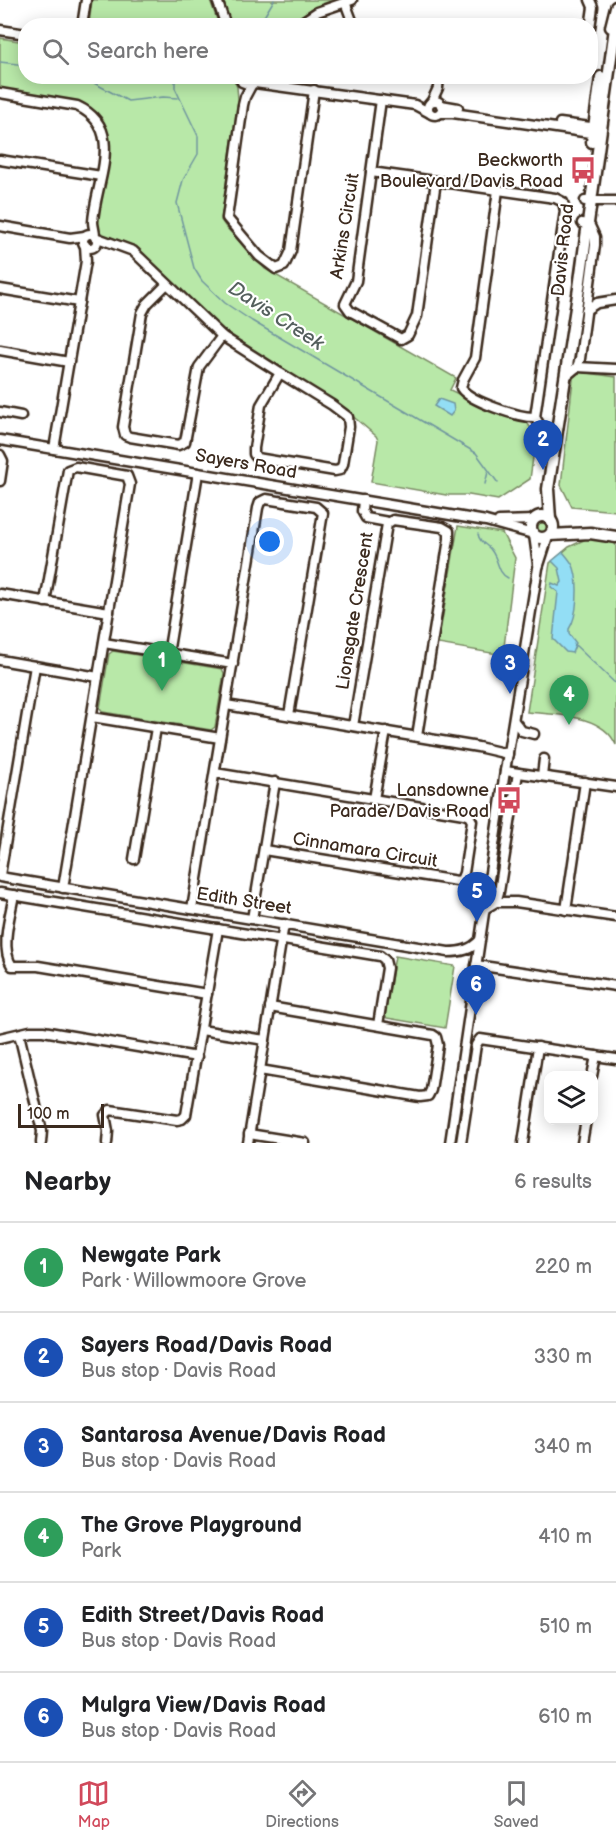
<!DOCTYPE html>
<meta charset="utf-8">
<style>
:root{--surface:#fff;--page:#f2f2f2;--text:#202124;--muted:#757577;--line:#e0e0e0;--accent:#d1495b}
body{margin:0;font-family:"Balsamiq Sans",sans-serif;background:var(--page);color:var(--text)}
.controls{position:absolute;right:18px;bottom:18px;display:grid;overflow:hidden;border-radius:12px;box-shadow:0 3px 15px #0003}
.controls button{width:54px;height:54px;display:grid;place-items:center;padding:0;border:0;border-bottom:2px solid var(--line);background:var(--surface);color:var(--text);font:30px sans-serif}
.scale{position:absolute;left:18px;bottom:15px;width:86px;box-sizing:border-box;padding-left:6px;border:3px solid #3b2a1e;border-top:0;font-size:16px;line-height:21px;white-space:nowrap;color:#3b2a1e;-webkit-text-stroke:4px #fff;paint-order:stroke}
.you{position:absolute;left:270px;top:542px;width:21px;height:21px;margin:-15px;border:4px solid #fff;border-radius:50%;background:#1a73e8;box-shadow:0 0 0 9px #1a73e833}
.badge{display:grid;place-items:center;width:39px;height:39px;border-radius:50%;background:var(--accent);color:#fff;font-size:20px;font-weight:700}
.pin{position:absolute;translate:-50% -50px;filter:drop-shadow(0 2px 3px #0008)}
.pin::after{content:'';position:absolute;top:32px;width:21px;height:18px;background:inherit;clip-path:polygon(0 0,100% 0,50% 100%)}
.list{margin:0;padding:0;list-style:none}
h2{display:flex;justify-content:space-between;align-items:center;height:78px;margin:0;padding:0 24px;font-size:26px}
h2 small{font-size:20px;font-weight:400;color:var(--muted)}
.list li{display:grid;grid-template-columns:39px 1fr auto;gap:18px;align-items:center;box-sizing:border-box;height:90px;padding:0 24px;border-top:2px solid var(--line)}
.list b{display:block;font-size:22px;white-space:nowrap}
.list p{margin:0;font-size:20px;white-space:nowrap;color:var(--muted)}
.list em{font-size:20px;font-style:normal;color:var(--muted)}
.icon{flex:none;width:33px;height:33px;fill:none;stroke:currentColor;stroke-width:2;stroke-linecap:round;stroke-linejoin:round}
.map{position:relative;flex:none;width:616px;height:1143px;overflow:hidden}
.search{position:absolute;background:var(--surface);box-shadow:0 3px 15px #0003;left:18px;right:18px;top:18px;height:66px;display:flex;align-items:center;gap:15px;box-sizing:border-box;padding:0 21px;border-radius:24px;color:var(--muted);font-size:22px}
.sheet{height:618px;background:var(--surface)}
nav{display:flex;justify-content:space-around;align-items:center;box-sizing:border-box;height:84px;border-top:2px solid var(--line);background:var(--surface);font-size:16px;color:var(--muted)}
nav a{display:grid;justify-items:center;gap:3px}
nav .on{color:var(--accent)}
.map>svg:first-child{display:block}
</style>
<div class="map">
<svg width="616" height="1143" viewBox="0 0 616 1143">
<rect width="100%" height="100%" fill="#fff"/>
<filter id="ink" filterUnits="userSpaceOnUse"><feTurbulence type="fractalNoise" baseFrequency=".0167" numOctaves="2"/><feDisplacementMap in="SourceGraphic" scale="12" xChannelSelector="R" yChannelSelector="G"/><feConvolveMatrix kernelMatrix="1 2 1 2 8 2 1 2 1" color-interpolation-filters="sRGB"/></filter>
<g filter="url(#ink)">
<g fill="#b8e8a8" stroke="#7a8963" stroke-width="1.5">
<path d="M92,0h118l9,25h-130z"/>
<path d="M224,0h121l-30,9 -25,17 -61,-1 -7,-21z"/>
<path d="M0,38l25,4 1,34 207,1 4,10 1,12 -17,121 4,6 40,43 191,109 -6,12 37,18 39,13 10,15 -6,43 -32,21 -29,-5h-23l-75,-13 7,-42 -2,-4 -33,-28 -121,-76 -87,-84 -8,-4 -28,-8 -3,-12 12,-72 -14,-39 -94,-23z"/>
<path d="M574,371l42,6v134l-44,-4 -11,-22z"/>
<circle cx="542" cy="527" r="7"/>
<path d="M458,526l44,7 13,25 -12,97 -65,-11z"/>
<path d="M588,538l28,3v204c-13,-31 -60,-30 -89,-33l23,-149 19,-16z"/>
<path d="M113,651l109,18 2,4 -9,54 -4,3 -108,-18 -3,-4 9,-54z"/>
<path d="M395,956l60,10 -10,62 -58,-10 -2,-2z"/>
</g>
<g fill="#93def5" stroke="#70969f" stroke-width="1.5">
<path d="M439,399l14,5 1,7 -4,5 -16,-10z"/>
<path d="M563,552c4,5 9,10 11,16 5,15 4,48 -5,61v5l7,9 -4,10 -6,-1 -13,-13 5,-47 -7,-5 1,-4 7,3 3,-4 -3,-14 -7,-7z"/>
</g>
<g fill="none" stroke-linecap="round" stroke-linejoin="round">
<g stroke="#70969f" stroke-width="1.5">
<path d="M251,26l14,-11 9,-15"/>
<path d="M0,62l26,3"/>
<path d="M71,76l23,7 34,18 35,-4 15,1"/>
<path d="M175,76v12l23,48v18l-15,26 -6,23 17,65 8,13 23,22 27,18 224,132 22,30"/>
<path d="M485,484l3,-12"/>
<path d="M478,534c2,11 11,10 15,19 6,9 4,19 15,25"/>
<path d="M574,644l42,40"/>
</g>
<defs>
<g id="minor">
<path d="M217,0l9,26"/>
<path d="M590,0l3,7 -3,21"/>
<path d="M345,2l9,24"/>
<path d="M82,26l4,-26"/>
<path d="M296,26l21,-14 35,-12"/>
<path d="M0,30l26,4"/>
<path d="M239,76l3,6 8,3 5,-2 4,-7"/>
<path d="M255,83l160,22 15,8"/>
<path d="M252,84l-7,13 -2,8 -16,113 32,38 17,13 8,-3 7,-15 23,-161"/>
<path d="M0,93l77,13c50,23 18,76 16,116 0,4 2,9 2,14"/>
<path d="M381,100l-25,181 -11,23 5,7 51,28 7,-4 9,-19 19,-135"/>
<circle cx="435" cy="108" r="7"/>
<path d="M432,101l6,-13 1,-12"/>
<path d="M441,105l17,3"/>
<path d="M440,113h13l144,21"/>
<path d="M560,123l38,5"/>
<path d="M0,160l101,16"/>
<path d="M371,172l184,26 8,4 2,9 -30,206 6,10 15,12"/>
<path d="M498,190l-23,168 -12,22 -2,8c8,13 59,30 74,29"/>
<path d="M585,201h31"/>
<path d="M0,226l70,12 15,-2"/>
<circle cx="90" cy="241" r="7"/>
<path d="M95,237l38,14 89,85 58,37 -19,32 -7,43v6l3,4 78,13 5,-1 3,-6 6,-37 -1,-10 -16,-12 -52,-32"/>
<path d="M167,284l-20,20 -5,9 -19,114 2,8 5,2 48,8 7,-3 14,-75 23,-31"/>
<path d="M0,289l79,13"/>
<path d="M586,310l11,-7 19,-3"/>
<path d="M0,350l69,12"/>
<path d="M577,367l39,2"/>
<path d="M565,377l12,-10 3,-8 15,-114v-8l-5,-11 -8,-3"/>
<path d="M0,412l21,4"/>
<path d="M0,440l486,81 47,13"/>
<path d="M54,449l32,-188 -1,-16"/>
<path d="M0,455l3,6 -3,20"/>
<path d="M363,500l-1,11 4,7 22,4"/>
<path d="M499,521l35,-1"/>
<path d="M534,535l4,29"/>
<path d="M0,594l109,18"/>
<path d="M45,602l23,-132 8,-3 51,9 3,8 -67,404"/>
<path d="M104,643l129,21"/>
<path d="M168,654l30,-181"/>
<path d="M0,660l98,17"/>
<path d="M226,705l252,42 30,7"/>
<path d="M92,717l128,21"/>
<path d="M514,721l8,10 12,3"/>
<path d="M353,726l34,-202 6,-4 49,7 7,4v8l-32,197"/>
<path d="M505,771l111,16"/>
<path d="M215,773l249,41 5,2 3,5 -8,52 -3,7 -4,1 -193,-31"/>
<path d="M542,776l2,-17"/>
<path d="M374,799l12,-68"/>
<path d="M134,859l22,-131"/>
<path d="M0,875l35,-209"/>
<path d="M0,877l448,75c13,0 23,-2 32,-12"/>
<path d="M0,893l380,63 5,4 2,8 -9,57"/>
<path d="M14,895c-4,21 -14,53 -2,71h26l169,28"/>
<path d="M496,902l3,-10 19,-119"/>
<path d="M486,908l10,-6h20l100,15"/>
<path d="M192,909l66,-401 2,-6 6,-3 50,8 7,6 -34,202"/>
<path d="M566,910l19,-128"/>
<path d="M252,919l23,-137"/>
<path d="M476,965l140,21"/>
<path d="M201,1030l64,10"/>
<path d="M19,1034l23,97 -1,12"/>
<path d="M0,1038l30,-7h13l154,26"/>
<path d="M260,1070l160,27 8,-1 3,-6 7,-45 -2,-8 -3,-2 -163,-28"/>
<path d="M592,1076l4,-20"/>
<path d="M249,1134l56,9"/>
<path d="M107,1143l1,-12 -3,-16 5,-5 67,10 5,-1 4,-4 32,-186"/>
<path d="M248,1143l36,-219"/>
<path d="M450,1143l55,-372 33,-203 10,-31"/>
<path d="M461,1143l15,-98 4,-6 136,20"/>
<path d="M523,1143l15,-96"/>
<path d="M582,1143l4,-23"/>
</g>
<g id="major">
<path d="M611,27l5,-20"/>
<path d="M592,142l9,-65"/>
<circle cx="542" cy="527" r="11"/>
<path d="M550,519l-2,-30 31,-201 37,-267"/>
<path d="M550,535l40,-2 26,4"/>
</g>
</defs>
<use href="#minor" stroke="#3b2a1e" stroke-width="13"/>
<use href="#major" stroke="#3b2a1e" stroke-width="15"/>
<use href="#minor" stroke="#fff" stroke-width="8"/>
<use href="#major" stroke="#fff" stroke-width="10"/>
</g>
</g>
<defs>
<symbol id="bus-bare" viewBox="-9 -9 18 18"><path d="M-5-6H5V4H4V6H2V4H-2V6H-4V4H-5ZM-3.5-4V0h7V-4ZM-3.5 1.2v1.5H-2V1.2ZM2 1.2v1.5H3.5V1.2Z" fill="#d1495b" stroke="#fff" stroke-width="2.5" paint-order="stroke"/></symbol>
</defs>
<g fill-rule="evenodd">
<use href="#bus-bare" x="564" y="151" width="38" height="38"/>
<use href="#bus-bare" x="490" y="781" width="38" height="38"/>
</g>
<g text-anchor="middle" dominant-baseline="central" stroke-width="4.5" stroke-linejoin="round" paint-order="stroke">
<g font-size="18" fill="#3b2a1e" stroke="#fff" text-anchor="end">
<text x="563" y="160">Beckworth<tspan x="563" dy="21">Boulevard/Davis Road</tspan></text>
<text x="489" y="790">Lansdowne<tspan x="489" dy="21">Parade/Davis Road</tspan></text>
</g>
<g font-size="18" fill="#3b2a1e" stroke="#fff">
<text transform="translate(345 226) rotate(-81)">Arkins Circuit</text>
<text transform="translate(563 250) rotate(-84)">Davis Road</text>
<text transform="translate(246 464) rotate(10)">Sayers Road</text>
<text transform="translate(355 611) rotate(-81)">Lionsgate Crescent</text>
<text transform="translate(365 850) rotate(9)">Cinnamara Circuit</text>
<text transform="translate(244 901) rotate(9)">Edith Street</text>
</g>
<g font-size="20" font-style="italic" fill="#55605e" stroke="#fff">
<text transform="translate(276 316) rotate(33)">Davis Creek</text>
</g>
</g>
</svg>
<div class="controls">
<button><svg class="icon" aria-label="layers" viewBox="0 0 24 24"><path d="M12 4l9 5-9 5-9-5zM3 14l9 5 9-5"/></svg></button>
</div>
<div class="scale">100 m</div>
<div class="you"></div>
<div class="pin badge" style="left:162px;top:691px;background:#2e9e5b">1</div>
<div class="pin badge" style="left:543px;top:470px;background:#1a4fb4">2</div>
<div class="pin badge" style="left:510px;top:694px;background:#1a4fb4">3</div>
<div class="pin badge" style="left:569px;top:725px;background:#2e9e5b">4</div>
<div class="pin badge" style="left:477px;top:922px;background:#1a4fb4">5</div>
<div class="pin badge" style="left:476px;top:1015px;background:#1a4fb4">6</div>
<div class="search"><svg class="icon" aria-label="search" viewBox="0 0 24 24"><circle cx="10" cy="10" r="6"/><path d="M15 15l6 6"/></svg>Search here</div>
</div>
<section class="sheet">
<h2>Nearby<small>6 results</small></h2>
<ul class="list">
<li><span class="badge" style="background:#2e9e5b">1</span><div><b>Newgate Park</b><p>Park · Willowmoore Grove</p></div><em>220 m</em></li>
<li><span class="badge" style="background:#1a4fb4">2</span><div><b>Sayers Road/Davis Road</b><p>Bus stop · Davis Road</p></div><em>330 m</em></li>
<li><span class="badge" style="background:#1a4fb4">3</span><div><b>Santarosa Avenue/Davis Road</b><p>Bus stop · Davis Road</p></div><em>340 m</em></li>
<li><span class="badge" style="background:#2e9e5b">4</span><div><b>The Grove Playground</b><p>Park</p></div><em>410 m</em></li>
<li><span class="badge" style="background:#1a4fb4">5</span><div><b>Edith Street/Davis Road</b><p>Bus stop · Davis Road</p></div><em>510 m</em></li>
<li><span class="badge" style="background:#1a4fb4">6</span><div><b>Mulgra View/Davis Road</b><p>Bus stop · Davis Road</p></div><em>610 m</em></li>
</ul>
</section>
<nav>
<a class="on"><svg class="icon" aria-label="map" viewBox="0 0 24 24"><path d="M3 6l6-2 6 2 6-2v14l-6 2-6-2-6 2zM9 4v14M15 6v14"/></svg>Map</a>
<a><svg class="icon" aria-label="directions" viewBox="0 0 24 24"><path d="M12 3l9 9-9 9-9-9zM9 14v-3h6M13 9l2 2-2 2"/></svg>Directions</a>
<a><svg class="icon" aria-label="saved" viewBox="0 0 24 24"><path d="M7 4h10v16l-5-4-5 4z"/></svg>Saved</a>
</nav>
